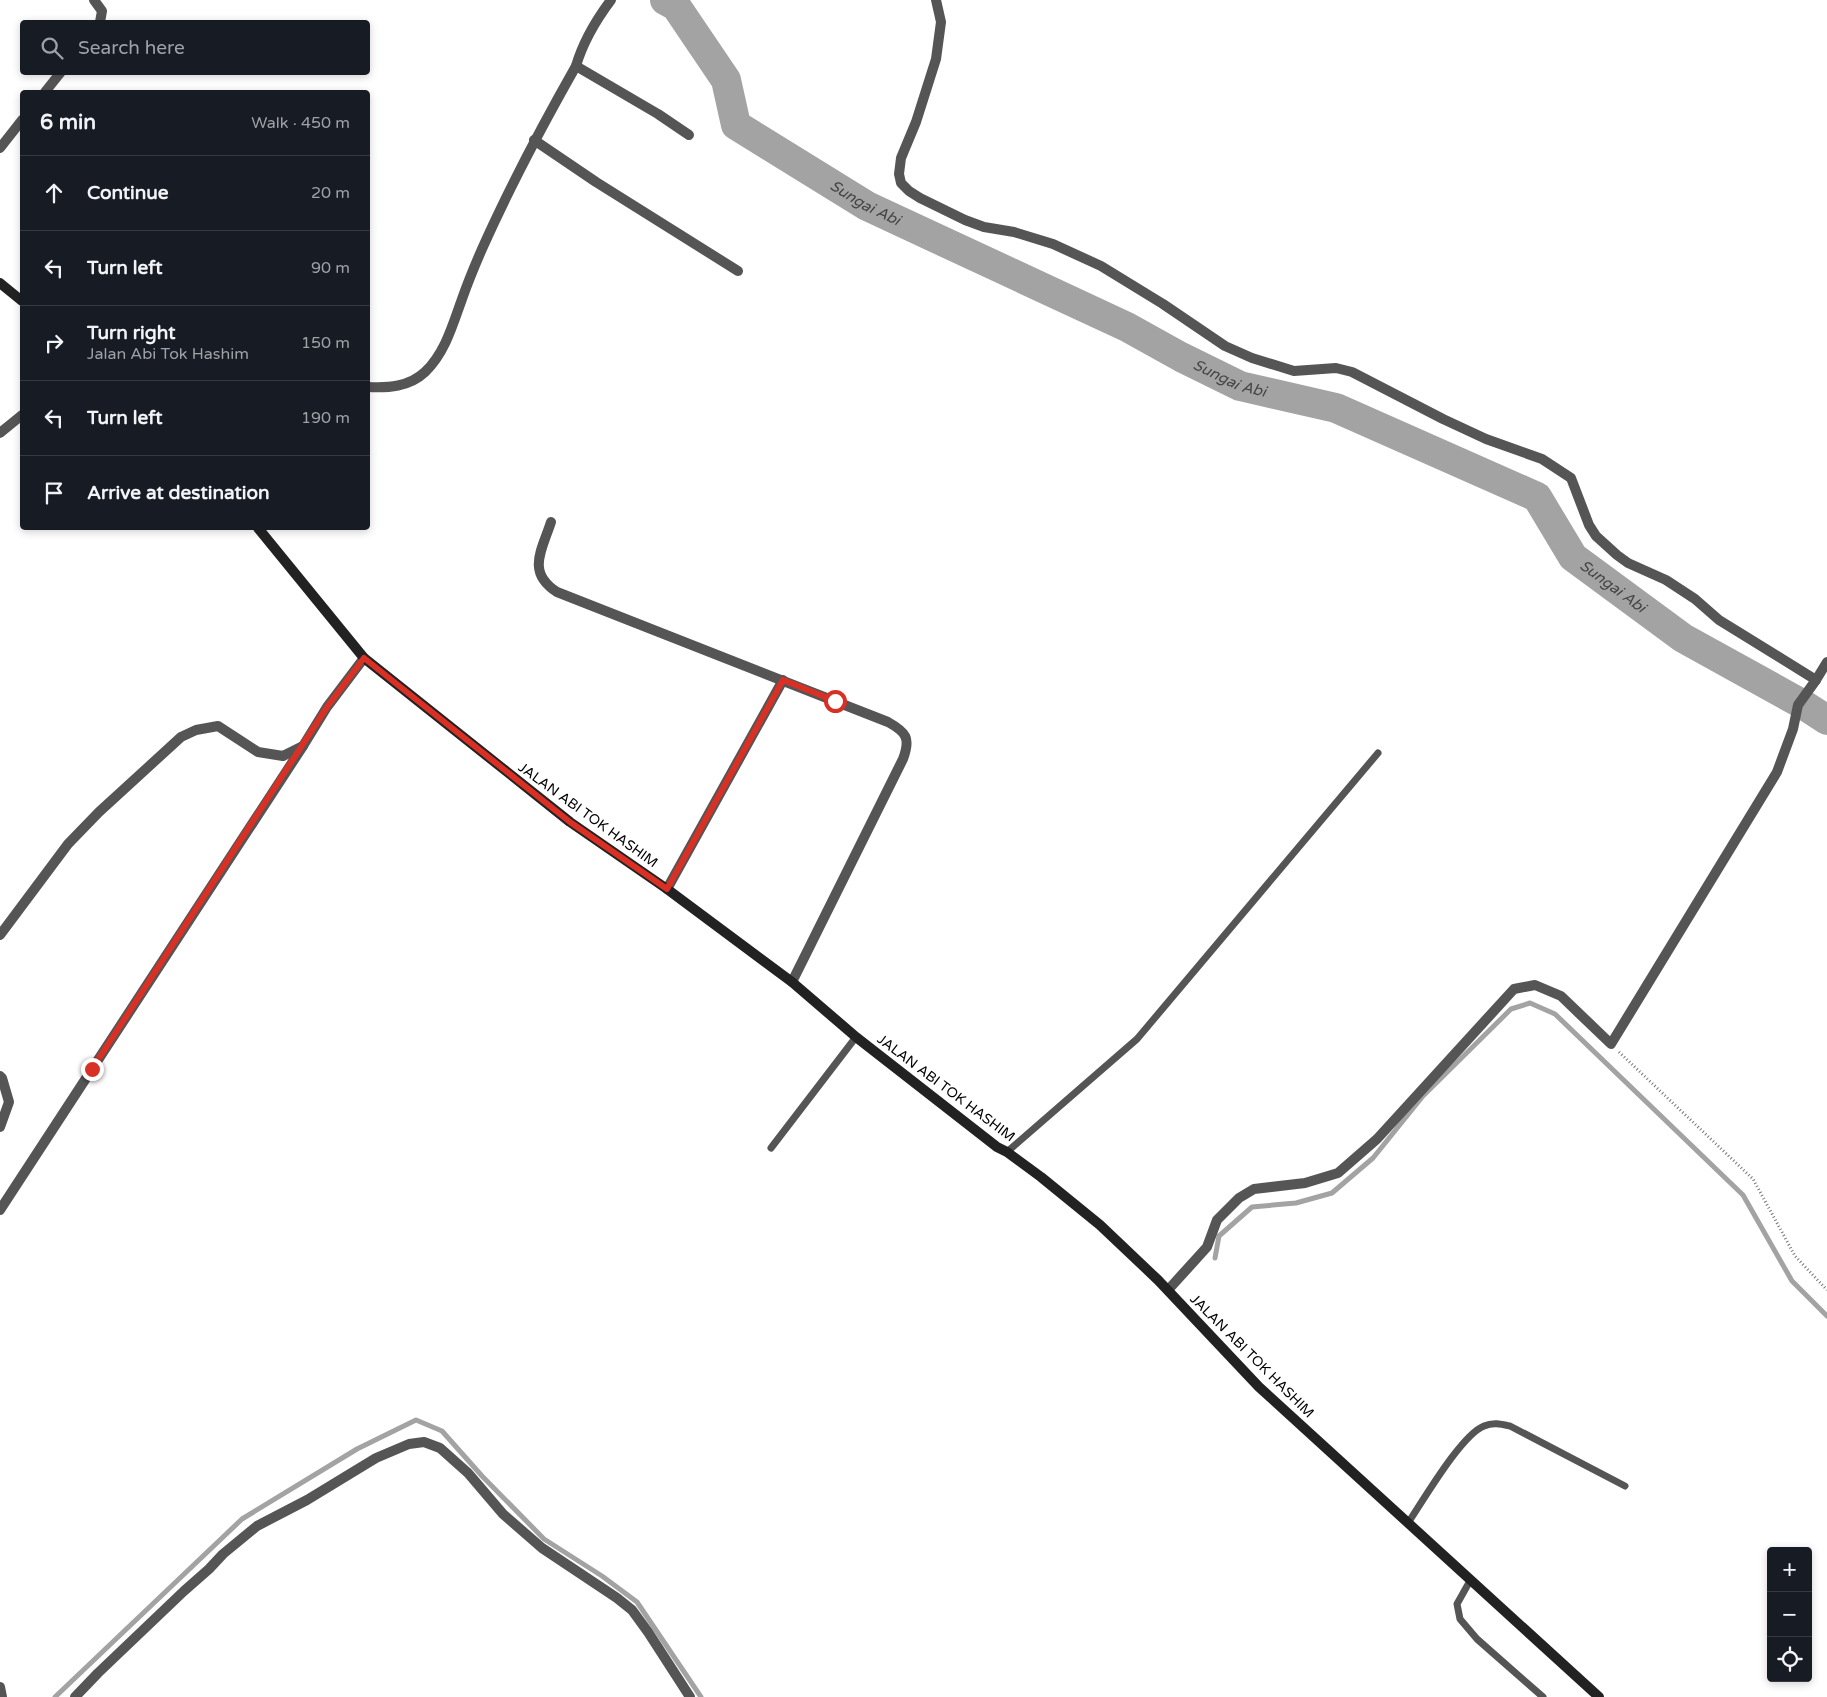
<!DOCTYPE html>
<meta charset="utf-8">
<style>
:root{--surface:#171b24;--page:#20242c;--text:#f1f3f6;--muted:#9ea1a6;--line:#363941}
body{margin:0;font-family:"Varela Round",sans-serif;background:var(--page);color:var(--text)}
.controls{position:absolute;right:15px;bottom:15px;display:grid;overflow:hidden;border-radius:5px;box-shadow:0 2px 8px #0003}
.controls button{width:45px;height:45px;display:grid;place-items:center;padding:0;border:0;border-bottom:1px solid var(--line);background:var(--surface);color:var(--text);font:25px sans-serif}
.stop{position:absolute;width:15px;height:15px;margin:-11px;border:4px solid #d93025;border-radius:50%;background:#fff}
.stop.end{background:#d93025;border-color:#fff;box-shadow:0 1px 5px #0008}
.list{margin:0;padding:0;list-style:none}
h2{display:flex;justify-content:space-between;align-items:center;height:65px;margin:0;padding:0 20px;font-size:21px}
h2 small{font-size:16px;font-weight:400;color:var(--muted)}
.list li{display:grid;grid-template-columns:32px 1fr auto;gap:15px;align-items:center;box-sizing:border-box;height:75px;padding:0 20px;border-top:1px solid var(--line)}
.list b{display:block;font-size:19px;white-space:nowrap}
.list p{margin:0;font-size:16px;white-space:nowrap;color:var(--muted)}
.list em{font-size:16px;font-style:normal;color:var(--muted)}
.icon{flex:none;width:28px;height:28px;fill:none;stroke:currentColor;stroke-width:2;stroke-linecap:round;stroke-linejoin:round}
.map{position:relative;flex:none;width:1827px;height:1697px;overflow:hidden}
.search{position:absolute;background:var(--surface);box-shadow:0 2px 8px #0003;left:20px;top:20px;width:350px;height:55px;display:flex;align-items:center;gap:12px;box-sizing:border-box;padding:0 18px;border-radius:5px;color:var(--muted);font-size:19px}
.panel{position:absolute;background:var(--surface);box-shadow:0 2px 8px #0003;left:20px;top:90px;width:350px;height:440px;border-radius:5px}
.map>svg:first-child{display:block}
</style>
<div class="map">
<svg width="1827" height="1697" viewBox="0 0 1827 1697">
<rect width="100%" height="100%" fill="#fff"/>
<g fill="none" stroke-linecap="round" stroke-linejoin="round">
<g stroke="#a3a3a3" stroke-width="5">
<path d="M1215,1258l4,-22 33,-29 44,-4 36,-10 41,-35 50,-62 88,-87 19,-6 25,11 188,181 49,86 35,35"/>
<path d="M55,1697l187,-178 115,-70 59,-29 26,11 40,45 62,63 58,37 35,26 64,95"/>
</g>
<path stroke="#a3a3a3" stroke-width="30" id="s1" d="M665,0l11,6 50,74 10,45 131,81 260,121 54,30 59,29 96,22 201,89 36,60 110,81 121,67 23,15"/>
<path stroke="#777" stroke-width="3" stroke-dasharray="1 2.5" stroke-linecap="butt" d="M1619,1052l134,127 42,77 32,34"/>
<g stroke="#555" stroke-width="7">
<path d="M771,1148l85,-111"/>
<path d="M1007,1152l130,-113 241,-286"/>
<path d="M1408,1523c15,-22 53,-88 76,-97 9,-4 17,-2 26,0l115,60"/>
<path d="M1471,1579l-14,25 3,15 17,20 66,58"/>
</g>
<g stroke="#555" stroke-width="10">
<path d="M94,0l8,11 -2,11"/>
<path d="M936,0l5,22 -5,37 -20,63 -15,36 -2,16 2,9 8,8 11,7 45,22 19,7 30,5 39,12 48,22 62,38 62,42 27,12 42,13 42,-3 16,4 91,47 43,20 56,20 29,19 18,47 7,11 21,19 11,8 38,17 29,19 24,21 97,60 11,-18"/>
<path d="M576,66l82,48 31,21"/>
<path d="M45,92l16,-20"/>
<path d="M534,140l62,42 142,89"/>
<path d="M0,148l22,-28"/>
<path d="M368,387c20,1 41,0 57,-15 20,-19 28,-48 37,-73 6,-17 13,-34 20,-50 28,-63 60,-123 94,-183 7,-24 20,-46 35,-66"/>
<path d="M0,433l22,-18"/>
<path d="M551,522c-9,28 -25,50 6,70l331,130c18,10 23,16 15,37l-111,223"/>
<path d="M667,889l116,-209"/>
<path d="M0,935l68,-91 31,-32 82,-75 15,-7 22,-4 40,26 25,4 20,-10 24,-39 37,-49"/>
<path d="M0,1076l2,2 7,24 -9,25"/>
<path d="M0,1210l303,-464"/>
<path d="M1168,1290l39,-43 10,-27 22,-22 15,-9 51,-6 33,-10 39,-34 137,-150 21,-4 26,11 50,48 166,-272 16,-43 5,-24 18,-25"/>
<path d="M0,1687l2,10"/>
<path d="M75,1697l23,-24 86,-82 25,-22 14,-15 34,-28 50,-26 69,-42 33,-14 15,-2 16,6 28,25 35,41 39,34 75,50 15,12 16,22 42,65"/>
</g>
<g stroke="#222" stroke-width="10">
<path d="M0,283l22,18"/>
<path d="M258,528l106,130 206,164 97,67 125,93 64,55 141,110 10,5 34,25 59,48 58,55 101,107 340,310"/>
</g>
</g>
<g fill="none" stroke-linecap="round" stroke-linejoin="round">
<path stroke="#d93025" stroke-width="6" d="M92,1069l235,-362 37,-49 206,164 97,67 116,-209 52,21"/>
</g>
<g text-anchor="middle" dominant-baseline="central" stroke-width="5" stroke-linejoin="round" paint-order="stroke">
<g font-size="14" fill="#000" stroke="#fff">
<text transform="translate(588 815) rotate(36)">JALAN ABI TOK HASHIM</text>
<text transform="translate(946 1088) rotate(37)">JALAN ABI TOK HASHIM</text>
<text transform="translate(1252 1356) rotate(45)">JALAN ABI TOK HASHIM</text>
</g>
<g font-size="15" font-style="italic" fill="#444" stroke="#fff">
<text stroke="none"><textPath href="#s1" startOffset="299">Sungai Abi</textPath></text>
<text stroke="none"><textPath href="#s1" startOffset="704">Sungai Abi</textPath></text>
<text stroke="none"><textPath href="#s1" startOffset="1154">Sungai Abi</textPath></text>
</g>
</g>
</svg>
<div class="controls">
<button>+</button>
<button>−</button>
<button><svg class="icon" aria-label="locate" viewBox="0 0 24 24"><circle cx="12" cy="12" r="6"/><path d="M12 2v4M12 18v4M2 12h4M18 12h4"/></svg></button>
</div>
<div class="stop" style="left:835px;top:701px"></div>
<div class="stop end" style="left:92px;top:1069px"></div>
<div class="search"><svg class="icon" aria-label="search" viewBox="0 0 24 24"><circle cx="10" cy="10" r="6"/><path d="M15 15l6 6"/></svg>Search here</div>
<section class="panel">
<h2>6 min<small>Walk · 450 m</small></h2>
<ul class="list">
<li><svg class="icon" aria-label="ahead" viewBox="0 0 24 24"><path d="M12 20V5M6 11l6-6 6 6"/></svg><div><b>Continue</b></div><em>20 m</em></li>
<li><svg class="icon" aria-label="left" viewBox="0 0 24 24"><path d="M17 20v-9H6M10 6l-5 5 5 5"/></svg><div><b>Turn left</b></div><em>90 m</em></li>
<li><svg class="icon" aria-label="right" viewBox="0 0 24 24"><path d="M7 20v-9h11M14 6l5 5-5 5"/></svg><div><b>Turn right</b><p>Jalan Abi Tok Hashim</p></div><em>150 m</em></li>
<li><svg class="icon" aria-label="left" viewBox="0 0 24 24"><path d="M17 20v-9H6M10 6l-5 5 5 5"/></svg><div><b>Turn left</b></div><em>190 m</em></li>
<li><svg class="icon" aria-label="arrive" viewBox="0 0 24 24"><path d="M6 21V4h12l-3 4 3 4H6"/></svg><div><b>Arrive at destination</b></div></li>
</ul>
</section>
</div>
